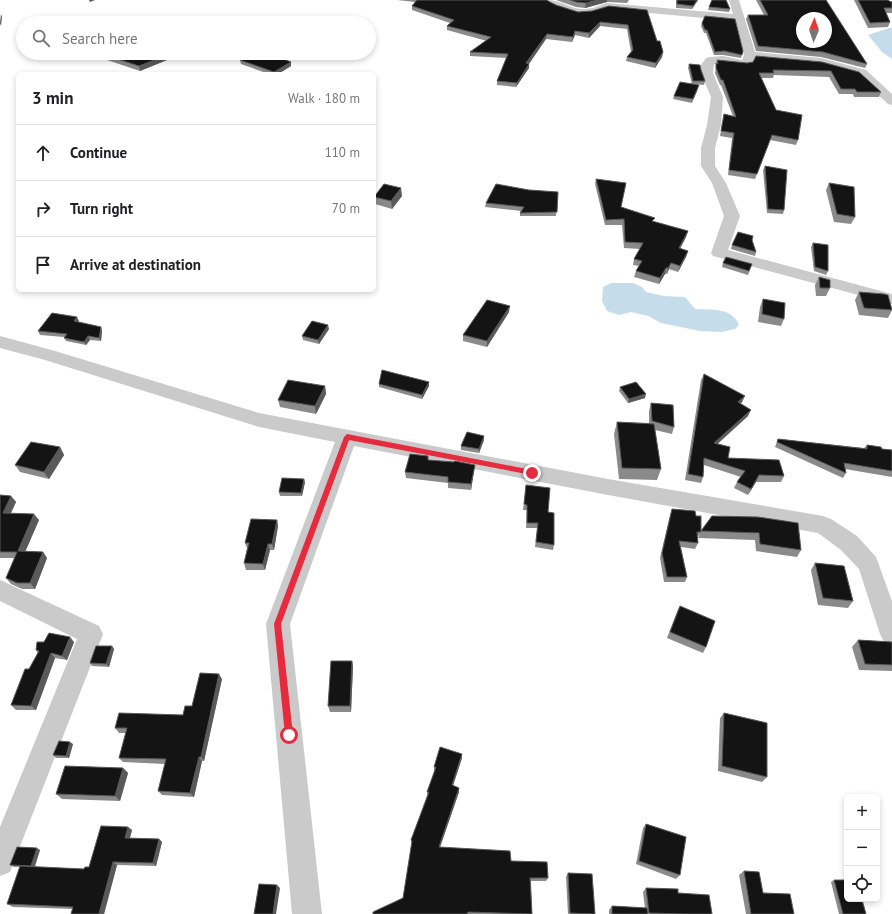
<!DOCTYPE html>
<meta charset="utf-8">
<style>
:root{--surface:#fff;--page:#f6f6f6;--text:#202124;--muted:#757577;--line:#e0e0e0}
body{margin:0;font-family:"PT Sans",sans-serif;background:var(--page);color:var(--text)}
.controls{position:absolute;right:12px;bottom:12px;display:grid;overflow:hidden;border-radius:6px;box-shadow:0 2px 6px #0003}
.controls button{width:36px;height:36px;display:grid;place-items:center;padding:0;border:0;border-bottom:1px solid var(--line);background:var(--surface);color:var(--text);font:20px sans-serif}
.compass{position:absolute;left:796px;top:12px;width:36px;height:36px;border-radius:50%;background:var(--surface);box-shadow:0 2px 6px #0003;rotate:2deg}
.stop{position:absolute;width:12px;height:12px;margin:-9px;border:3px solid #e72b3e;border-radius:50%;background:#fff}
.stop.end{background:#e72b3e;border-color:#fff;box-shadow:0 1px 4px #0008}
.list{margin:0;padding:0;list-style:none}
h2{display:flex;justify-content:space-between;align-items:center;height:52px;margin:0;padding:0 16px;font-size:17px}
h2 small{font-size:13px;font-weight:400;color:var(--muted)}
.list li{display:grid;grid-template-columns:26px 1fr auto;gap:12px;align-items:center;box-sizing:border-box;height:56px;padding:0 16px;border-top:1px solid var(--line)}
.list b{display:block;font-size:15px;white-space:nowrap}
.list em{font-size:13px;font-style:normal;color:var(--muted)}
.icon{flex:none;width:22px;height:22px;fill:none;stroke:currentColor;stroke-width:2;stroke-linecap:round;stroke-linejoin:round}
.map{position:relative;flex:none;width:892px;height:914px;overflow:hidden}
.search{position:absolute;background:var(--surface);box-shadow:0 2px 6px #0003;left:16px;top:16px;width:360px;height:44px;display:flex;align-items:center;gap:10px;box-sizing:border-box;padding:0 14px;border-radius:22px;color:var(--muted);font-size:15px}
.panel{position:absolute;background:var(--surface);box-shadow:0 2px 6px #0003;left:16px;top:72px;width:360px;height:220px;border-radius:6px}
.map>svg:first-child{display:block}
</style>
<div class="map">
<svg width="892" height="914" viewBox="0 0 892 914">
<rect width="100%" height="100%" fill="#fff"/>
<g fill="#c5ddeb">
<path d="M889,28h3v31l-10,-7 -14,-17z"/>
<path d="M611,283h22l9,4 4,5 18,4 21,1 10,12c16,1 37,-2 44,16l-4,4 -14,3 -21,-1 -39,-8 -13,-7 -17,-4 -12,3 -12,-4 -5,-10 1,-14z"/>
</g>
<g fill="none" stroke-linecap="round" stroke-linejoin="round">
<g fill="#cacaca" fill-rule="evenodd">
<path d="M548,0c13,0 24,10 37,9 8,0 15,-4 22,-6l126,11 -4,-14h10l16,52 66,6 45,12 26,24v11l-4,-1 -30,-28 -38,-10 -66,-7 -4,7c-11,4 -25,-3 -36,-2l-1,9 10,24 -2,28 -6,23v18l11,17 14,33 -12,34 164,44v10l-179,-48 -2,-3 13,-37 -12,-33 -11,-17v-18l6,-23 4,-28 -10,-24v-8l5,-7 4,-1 13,-1 19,4 2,-5 -9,-34 -127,-12c-25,11 -36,5 -60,-5l-1,-2z"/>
<path d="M0,336l55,15 204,62 349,66 215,37 8,3 26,17 19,21 16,44v44l-8,-3 -4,-8 -21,-65 -18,-19 -23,-17 -210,-38 -254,-49 -64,178 32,290h-30l-26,-290 69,-182 -76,-15 -214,-67 -45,-12z"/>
<path d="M0,580l99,46 4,8 -93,238 -10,4v-49l77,-188 -77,-38z"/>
</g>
</g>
<g fill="#8a8a8a">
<path d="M397,0h150l1,1 8,4 22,7 14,-1 17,-5 48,35 6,11 -1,5 -7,11 -29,-7 1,-4 4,-5 -4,-23 -27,-3 -11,12 -14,-3 -3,7 -26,-3 -17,25v4l-13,19 -19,-2v-4l9,-23 -36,-2v-4l17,-11 -40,-11v-4l3,-3 -38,-13v-4l3,-4z"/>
<path d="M556,0h73l-2,3 -20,-1 -22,6 -9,-1z"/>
<path d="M676,0h22l-6,9 -16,-1z"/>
<path d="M756,0h70l41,64 -2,4 -44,-11 -65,-6 -10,-32 2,-4h16z"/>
<path d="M854,0h34l1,1 3,1v11h-6l4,9 -2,5 -20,1z"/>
<path d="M709,7l21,2 -1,3 -21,-2z"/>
<path d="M702,23l41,28 -2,7 -18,-3h-9l-8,-22h-2l-3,-7z"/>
<path d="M93,53h91l-44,18 -39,-13 -1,-4h-7z"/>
<path d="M240,60l51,6 -13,8h-9l-28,-10z"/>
<path d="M717,60l30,3 75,-1 59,30 -2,5h-25l-1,-3h-14l-10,-17 -55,-2 -1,3h-12l15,32 22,30 -2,5 -26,-5 -15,39 -27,-4 4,-37 -12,-2 4,-22 9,2 -12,-31h-1l-5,-12z"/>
<path d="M689,64l12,6 4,11 -1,4 -10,-1 4,5 -6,14 -19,-4 1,-3 18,-12 -4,-16z"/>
<path d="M765,166l19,44 -1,4 -16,-1 -4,-43z"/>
<path d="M596,179l25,28 33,15 34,9 -2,6 -6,12 8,2 -2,6 -8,15 -9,-3 -2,5h-2l-6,10 -25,-7 2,-6 3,-5 -6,-1 1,-6 6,-10 -16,-1 -2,-23h-17l-10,-41z"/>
<path d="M829,183l26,34 -4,7 -17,-2 -8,-32z"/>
<path d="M529,190l29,2 -2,24h-36v-3l1,-2 -36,-4 1,-4z"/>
<path d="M402,196l-10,13 -17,-5 -1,-7z"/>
<path d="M813,243l15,28 -2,4 -12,-4 -3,-24z"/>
<path d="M732,245l24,7 -1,4 -24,-7z"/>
<path d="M723,263l29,1 -4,11 -26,-8z"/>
<path d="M819,277l11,11 -4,8h-10l-1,-11z"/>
<path d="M859,292l33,18 -4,8 -29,-3 -4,-15z"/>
<path d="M763,299l21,20 -3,7 -23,-4 2,-15z"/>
<path d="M509,312l-22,35 -24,-6v-6z"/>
<path d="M79,321l-1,1 23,5 1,4 -1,10 -11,-1 -4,5 -20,-4 -2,-4 -24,-2 -2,-4z"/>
<path d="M329,329l-10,15 -16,-4 -1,-4z"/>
<path d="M704,374l38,28 -2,2 8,12 -30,27 10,15 56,18 -3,6h-25l-8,13 -14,-7 3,-6 4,-5 -37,-12 -1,12 -2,6 -16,-3 16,-100z"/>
<path d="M429,382v4l-7,13 -43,-12v-3z"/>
<path d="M325,386l1,8 -10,20 -36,-7 -2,-7z"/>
<path d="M620,387l25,11 -17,5 -9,-12z"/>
<path d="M651,403l23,24 -2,7 -17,-4 6,39 -4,11 -38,-1 -5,-45 3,-12 32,1v-12z"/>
<path d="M484,436v4l-5,13 -18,-3v-4z"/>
<path d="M778,439l86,9 3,-3 15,4 10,1v27l-47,-8 1,4 -3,5 -68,-31z"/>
<path d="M60,447l4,8 -15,24 -29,-7 -5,-7z"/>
<path d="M428,456v4l47,5 -1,6 -3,19 -23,-2v-5l-42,-5 -1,-6z"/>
<path d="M305,482l-3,14h-22l-1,-4z"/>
<path d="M526,485l22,27 6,33 -1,5 -18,-3 2,-19h-11l1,-18h-4z"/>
<path d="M0,495l11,1 5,6 -5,11 28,7 -14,31 18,1 4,6 -12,31h-13l-11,-5 -5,-6 9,-20h-15z"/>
<path d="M672,509l24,7 5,16 -4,6 1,5 -3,6 -14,-2 6,30 -2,5h-21l-4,-24 10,-43z"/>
<path d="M712,516l89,34 -4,7 -41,-6 -1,-11 -57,-2 3,-7z"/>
<path d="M277,520l1,6 -4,24h-4l-5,20h-19l-2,-7 3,-15 -2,-5z"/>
<path d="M815,563l38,38 -5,7 -30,-3 -7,-35z"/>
<path d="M680,606l26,41 -3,6 -36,-15 10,-26z"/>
<path d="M858,640l34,2v29l-33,-1 -7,-23z"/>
<path d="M74,642l-7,18 -12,-2 -19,52h-20l-5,-5 27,-52 -2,-3z"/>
<path d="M112,646l2,3 -5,18 -17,-1 -2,-3z"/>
<path d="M352,661l1,6 -2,45h-21l-2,-6z"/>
<path d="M222,679l-18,82h-2l-8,36 -32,-2 -4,-4 7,-27 -42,-2 -4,-4 7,-25h-7l-4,-5 68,-13z"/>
<path d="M724,713l43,64 -5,5 -44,-11 2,-53z"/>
<path d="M73,744l-4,14h-13l-3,-3z"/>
<path d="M462,754v4l-9,27 6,3v4l-19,55 71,14 37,17 -2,3h-15l1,33h-159l30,-16 9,-54 -1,-4 16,-44v-4l8,-21h-1v-4z"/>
<path d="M123,768l5,5 -8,28 -58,-2 -6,-5z"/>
<path d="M646,824l34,51 -4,4 -40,-15 7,-36z"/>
<path d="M128,827l4,3 -2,8 29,1 3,3 -6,24 -39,-1 -13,49h-33l2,-5 -60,-2 -6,-3 13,-37h-6l-4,-2 30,-15 -5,17 49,2 5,-2z"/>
<path d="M744,871l19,22 31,21h-48l-7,-39z"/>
<path d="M568,873l27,41h-27l-2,-37z"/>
<path d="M834,880l38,20 -4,2h-5l3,12h-27l-8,-32z"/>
<path d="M646,888l32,5 34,21h-103v-4l3,-4 33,2 -2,-16z"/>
</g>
<g fill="#5a5a5a">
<path d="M89,0h6l-5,2z"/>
<path d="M597,0h10v2l-22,6 1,-5z"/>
<path d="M697,0h1l-6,9 1,-3z"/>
<path d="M1,14l1,3 -1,9 -1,-3z"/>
<path d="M600,22v4l-11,12v-5z"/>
<path d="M575,31v4l-3,7 1,-5z"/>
<path d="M547,34l-1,5 -20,29v-5z"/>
<path d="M663,52l-1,5 -7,11 1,-5z"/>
<path d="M172,53h12l-44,18 -1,-5z"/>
<path d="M291,62v4l-13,8h-4v-2z"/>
<path d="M529,64v4l-13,19 1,-4z"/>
<path d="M401,188l1,8 -10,13 -1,-8z"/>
<path d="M688,231l-2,6 -9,17 2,-6z"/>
<path d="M688,251l-2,6 -8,15 2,-6z"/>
<path d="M671,263l-2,6 -2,5 1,-6z"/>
<path d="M666,268l-1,6 -6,10 1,-6z"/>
<path d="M510,306l-1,6 -22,35v-6z"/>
<path d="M77,317l2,4 -4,4 -1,-4z"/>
<path d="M328,325l1,4 -10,15 -1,-4z"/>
<path d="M101,327l1,4 -1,10 -2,-3z"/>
<path d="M88,336l2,4 -4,5 -2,-3z"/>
<path d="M429,382v4l-7,13v-4z"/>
<path d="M325,386l1,8 -10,20 -1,-8z"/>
<path d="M646,394l-1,4 -17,5 1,-4z"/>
<path d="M745,396l-3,6 -6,7 2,-7z"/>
<path d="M751,410l-3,6 -36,33 2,-6z"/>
<path d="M484,436v4l-5,13v-4z"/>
<path d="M60,447l4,8 -15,24 -5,-7z"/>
<path d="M475,465l-1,6 -3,19v-6z"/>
<path d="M759,475l-3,7 -8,13 3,-6z"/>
<path d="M304,479l1,3 -3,14 -1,-3z"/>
<path d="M11,496l5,6 -8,17 -5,-6z"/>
<path d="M34,514l5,6 -16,37 -5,-6z"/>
<path d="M277,520l1,6 -4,24 -2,-6z"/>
<path d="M268,544l2,6 -5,20 -2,-6z"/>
<path d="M43,552l4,6 -12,31 -5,-6z"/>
<path d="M70,637l4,5 -7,18 -5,-4z"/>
<path d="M112,646l2,3 -5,18 -3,-3z"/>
<path d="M51,653l4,5 -19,52 -5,-4z"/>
<path d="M352,661l1,6 -2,45 -1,-6z"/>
<path d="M219,674l3,5 -18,82 -3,-4z"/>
<path d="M70,742l3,2 -4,14 -3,-2z"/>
<path d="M462,754v4l-10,31v-4z"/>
<path d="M199,757l3,4 -8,36 -4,-4z"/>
<path d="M123,768l5,5 -8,28 -5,-5z"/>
<path d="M459,788v4l-20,58v-3z"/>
<path d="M128,827l4,3 -3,11 -4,-3z"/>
<path d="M159,839l3,3 -6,24 -3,-3z"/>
<path d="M37,848l3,2 -6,18 -3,-2z"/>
<path d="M113,862l4,3 -13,49h-5z"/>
<path d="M277,885l3,3 -4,26h-3z"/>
</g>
<g fill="#141414" stroke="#5a5a5a" fill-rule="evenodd">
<path d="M417,0h130l1,1 8,4 22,7 14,-1 17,-5 38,4 10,31h3l3,11 -7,11 -29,-6 6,-7 -5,-25 -28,-3 -11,11 -14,-2 -2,6 -26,-3 -21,29 3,1 -12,19 -20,-2 11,-27 -38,-2 21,-15 -44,-11 7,-6 -42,-14z"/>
<path d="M570,0h27l-11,3 -10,-1z"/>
<path d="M677,0h20l-4,6 -16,-2z"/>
<path d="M712,0h14l4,9 -21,-2z"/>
<path d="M760,0h66l41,64 -44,-12 -65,-6 -10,-31h20zM802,18h24v24h-24z"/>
<path d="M858,0h30l1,1 3,1v6h-8l6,14 -20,1z"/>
<path d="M705,16l30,3 8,32 -1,4 -18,-4 -9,1 -8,-22h-2l-3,-7z"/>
<path d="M99,53h73l-33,13z"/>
<path d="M254,53h13l24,9 -17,10 -34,-12z"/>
<path d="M756,56l66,6 37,10 22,20h-24l-2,-3h-14l-10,-18 -58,-1 1,3h-15l17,37 26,5 -4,25 -26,-5 -15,39 -28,-4 5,-37 -13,-2 3,-17 12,3 -13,-37h-2l-5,-12v-5l2,1 -1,-4 30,3 6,-1z"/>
<path d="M689,64l11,1 1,5 4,11h-12z"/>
<path d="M680,82l19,3 -6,14 -19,-3z"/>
<path d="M765,166l22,4 -3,40 -16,-1z"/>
<path d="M596,179l30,4 -5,24 34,11 -3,3 36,10 -9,17 9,3 -8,15 -9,-3 -3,5h-2l-6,10 -24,-7 6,-10 -8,-2 9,-16 -18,-1 -1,-23 -18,1z"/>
<path d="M829,183l25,4 1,30 -18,-3z"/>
<path d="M384,184l17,4 -10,13 -17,-4z"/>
<path d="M496,184l33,6 29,2 -1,20 -37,1 4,-6 -38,-4z"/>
<path d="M738,232l15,4 -1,4 4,12 -24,-7z"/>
<path d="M813,243l15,2v26l-13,-4z"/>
<path d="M726,257l26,7 -3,7 -26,-8z"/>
<path d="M819,277l11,3v8h-10z"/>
<path d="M859,292l25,2 4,1 4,15 -28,-2z"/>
<path d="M763,299l22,4 -1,16 -22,-5z"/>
<path d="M487,300l23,6 -23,35 -24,-6z"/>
<path d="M52,313l25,4 -3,4 27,6 -2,11 -11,-2 -4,6 -20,-4 3,-4 -29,-3z"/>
<path d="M312,321l16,4 -10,15 -16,-4z"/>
<path d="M382,370l47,12 -7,13 -43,-11z"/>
<path d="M704,374l41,22 -7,6 13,8 -37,33 16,4 -2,11 51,2 5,16 -25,-1 -8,14 -14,-7 8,-11 -41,-13 -1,19 -15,-3z"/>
<path d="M288,380l37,6 -10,20 -37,-6z"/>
<path d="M636,382l10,12 -17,5 -9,-12z"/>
<path d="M651,403l22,2 1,22 -22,-6z"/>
<path d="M617,422l37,2 7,45 -39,-1z"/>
<path d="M467,432l17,4 -5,13 -18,-3z"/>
<path d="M778,439l89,10v-4l14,2 1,2 10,1v21l-48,-8 2,10 -69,-31z"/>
<path d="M31,442l29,5 -16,25 -29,-7z"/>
<path d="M410,454l18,2v4l26,2 1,-1 20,4 -4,19 -23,-2v-5l-43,-5z"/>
<path d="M282,478l22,1 -3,14 -22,-1z"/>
<path d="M526,485l24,3 -2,24 6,1v32l-18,-3 2,-19h-11v-18l-3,-1z"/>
<path d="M0,495l11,1 -8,17 31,1 -16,37 25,1 -13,31h-13l-11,-5 11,-26h-17z"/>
<path d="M672,509l23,2 1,5h5v16h-4l1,11 -19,-2 8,36h-20l-5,-24z"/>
<path d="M712,516l46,1 40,6 3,27 -41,-6 -1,-11 -58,-2z"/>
<path d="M251,519l26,1 -5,24h-4l-5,20 -19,-1 5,-20h-4z"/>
<path d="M815,563l29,3 9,35 -30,-3z"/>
<path d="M680,606l35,15 -9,26 -36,-15z"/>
<path d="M49,633l21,4 -8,19 -11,-3 -20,53 -20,-1 14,-36h4l10,-18 -3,-1 1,-8h7z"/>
<path d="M858,640l34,2v23l-27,-1z"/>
<path d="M96,646h16l-6,18 -16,-1z"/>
<path d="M331,661h21l-2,45h-22z"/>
<path d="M200,673l19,1 -18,83h-2l-9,36 -32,-2 8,-32 -47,-1 8,-30h-12l4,-15 64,2 2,-9h7z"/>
<path d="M724,713l43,10v54l-45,-11z"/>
<path d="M59,741l11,1 -4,14 -13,-1z"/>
<path d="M440,747l22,7 -10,31 7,3 -20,59 71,4 1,10 36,1 1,16h-18l2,36 -64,-2 -1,2h-94v-2l30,-14 9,-57 -1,-1 18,-48h-2l9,-25h-2z"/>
<path d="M65,766l58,2 -8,28 -59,-2z"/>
<path d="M646,824l40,13 -6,38 -41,-14z"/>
<path d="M101,826l27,1 -3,11 34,1 -6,24 -40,-1 -14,52h-28l2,-7 -66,-3 13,-38 64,3 1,-2h4z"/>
<path d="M17,847l20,1 -6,18 -21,-1z"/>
<path d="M744,871l15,1 4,21 27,1 4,20h-43z"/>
<path d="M568,873l24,1 3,40 -25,-1z"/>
<path d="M834,880h13v19h24l1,1h-10l4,14h-23z"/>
<path d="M259,884l18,1 -4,29h-19z"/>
<path d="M646,888l32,1v4l31,2 3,19h-28l-35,-1z"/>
<path d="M612,906l35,2 1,6h-36z"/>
</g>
<path fill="#e72b3e" d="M347,434l185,36 4,3 -4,2 -183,-35 -68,184 12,111 -1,3 -3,1 -3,-1 -1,-3 -11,-111 70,-187z"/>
</svg>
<div class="controls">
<button>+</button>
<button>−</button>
<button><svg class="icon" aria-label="locate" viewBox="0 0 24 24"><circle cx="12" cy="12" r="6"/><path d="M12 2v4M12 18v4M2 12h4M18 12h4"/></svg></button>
</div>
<svg class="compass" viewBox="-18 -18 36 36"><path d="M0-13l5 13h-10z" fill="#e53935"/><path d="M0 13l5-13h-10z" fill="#757577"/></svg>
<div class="stop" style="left:289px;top:735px"></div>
<div class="stop end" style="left:532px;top:473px"></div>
<div class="search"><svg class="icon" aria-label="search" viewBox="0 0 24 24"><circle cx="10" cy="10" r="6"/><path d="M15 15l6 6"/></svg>Search here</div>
<section class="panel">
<h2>3 min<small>Walk · 180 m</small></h2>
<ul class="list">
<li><svg class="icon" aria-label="ahead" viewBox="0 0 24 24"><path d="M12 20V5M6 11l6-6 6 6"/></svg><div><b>Continue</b></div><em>110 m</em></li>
<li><svg class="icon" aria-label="right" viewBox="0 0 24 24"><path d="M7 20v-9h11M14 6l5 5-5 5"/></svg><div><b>Turn right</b></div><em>70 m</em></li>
<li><svg class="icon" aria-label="arrive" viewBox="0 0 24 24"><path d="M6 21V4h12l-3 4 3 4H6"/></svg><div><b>Arrive at destination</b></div></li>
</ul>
</section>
</div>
